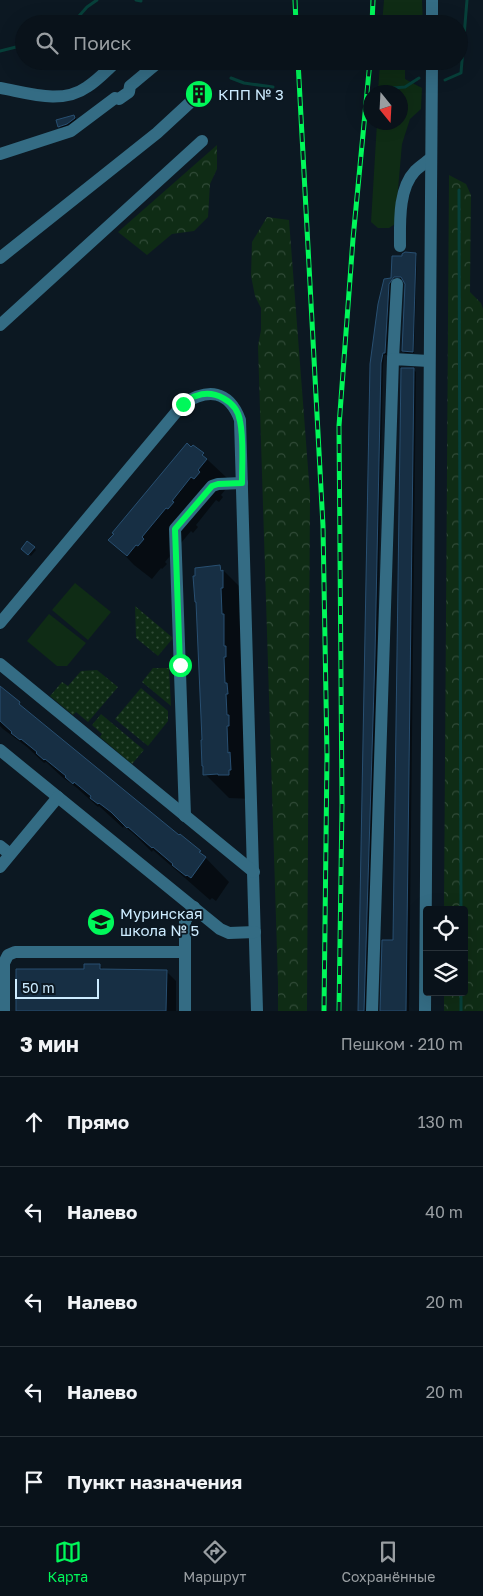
<!DOCTYPE html>
<html lang="ru">
<meta charset="utf-8">
<style>
:root{--surface:#09121a;--page:#172027;--text:#f1f3f6;--muted:#999ea2;--line:#293239;--accent:#00f85a}
body{margin:0;font-family:"Golos Text",sans-serif;background:var(--page);color:var(--text)}
.controls{position:absolute;right:15px;bottom:15px;display:grid;overflow:hidden;border-radius:5px;box-shadow:0 5px 20px #0002}
.controls button{width:45px;height:45px;display:grid;place-items:center;padding:0;border:0;border-bottom:1px solid var(--line);background:var(--surface);color:var(--text);font:25px sans-serif}
.compass{position:absolute;left:363px;top:85px;width:45px;height:45px;border-radius:50%;background:var(--surface);box-shadow:0 5px 20px #0002;rotate:162deg}
.scale{position:absolute;left:15px;bottom:12px;width:84px;box-sizing:border-box;padding-left:5px;border:2px solid #cdecff;border-top:0;font-size:14px;line-height:18px;white-space:nowrap;color:#cdecff;-webkit-text-stroke:4px #0c1822;paint-order:stroke}
.stop{position:absolute;width:15px;height:15px;margin:-11px;border:4px solid #00f85a;border-radius:50%;background:#fff}
.stop.end{background:#00f85a;border-color:#fff;box-shadow:0 1px 5px #0008}
.list{margin:0;padding:0;list-style:none}
h2{display:flex;justify-content:space-between;align-items:center;height:65px;margin:0;padding:0 20px;font-size:21px}
h2 small{font-size:16px;font-weight:400;color:var(--muted)}
.list li{display:grid;grid-template-columns:32px 1fr auto;gap:15px;align-items:center;box-sizing:border-box;height:90px;padding:0 20px;border-top:1px solid var(--line)}
.list b{display:block;font-size:19px;white-space:nowrap}
.list em{font-size:16px;font-style:normal;color:var(--muted)}
.icon{flex:none;width:28px;height:28px;fill:none;stroke:currentColor;stroke-width:2;stroke-linecap:round;stroke-linejoin:round}
.map{position:relative;flex:none;width:483px;height:1011px;overflow:hidden}
.search{position:absolute;background:var(--surface);box-shadow:0 5px 20px #0002;left:15px;right:15px;top:15px;height:55px;display:flex;align-items:center;gap:12px;box-sizing:border-box;padding:0 18px;border-radius:28px;color:var(--muted);font-size:19px}
.sheet{height:515px;background:var(--surface)}
nav{display:flex;justify-content:space-around;align-items:center;box-sizing:border-box;height:70px;border-top:1px solid var(--line);background:var(--surface);font-size:14px;color:var(--muted)}
nav a{display:grid;justify-items:center;gap:2px}
nav .on{color:var(--accent)}
.map>svg:first-child{display:block}
</style>
<div class="map">
<svg width="483" height="1011" viewBox="0 0 483 1011">
<defs>
<pattern id="forest-crowns" width="20" height="18" patternUnits="userSpaceOnUse" patternTransform="scale(1.25)"><rect width="20" height="18" fill="#0f2c15"/><path d="M2 6a3 3 0 1 1 6 0M12 15a3 3 0 1 1 6 0" fill="none" stroke="#314b38"/></pattern>
<pattern id="park-dots" width="8" height="8" patternUnits="userSpaceOnUse" patternTransform="scale(1.25)"><rect width="8" height="8" fill="#0f2c15"/><path d="M2 2h.1M6 6h.1" fill="none" stroke="#314b38" stroke-width="1.8" stroke-linecap="round"/></pattern>
</defs>
<rect width="100%" height="100%" fill="#0c1822"/>
<g fill="#0f2c15">
<path d="M384,0h38l1,24h-41z"/>
<path d="M380,61h32l-7,2v16l17,9 -1,21 -11,10 -8,25 -7,80 -6,4h-11l-7,-6 6,-99 23,-1v-30h-22z"/>
<path d="M75,583l36,29 -23,28 -36,-30z"/>
<path d="M49,614l37,29 -19,23h-10l-30,-25z"/>
</g>
<g fill="url(#forest-crowns)">
<path d="M217,145v24l-7,15 -2,33 -14,14 -22,3 -25,21 -29,-23z"/>
<path d="M449,175l17,9 5,11 -1,97 11,11 2,6v702h-39v-19h20v-82h-20z"/>
<path d="M267,217l22,3 21,274 -3,517h-29v-28l-20,-637 3,-16v-22l-6,-12 -4,-20 1,-34z"/>
</g>
<g fill="url(#park-dots)">
<path d="M135,606l38,32 -15,18 -22,-18z"/>
<path d="M153,668h16l2,38 -29,-24z"/>
<path d="M97,670l21,17 -30,35 -12,-10 -3,3 -23,-19 12,-14 6,4 13,-15z"/>
<path d="M141,688l27,23v10l-20,25 -33,-27z"/>
<path d="M101,714l43,36 -12,14 -32,-27 2,-3 -10,-9z"/>
</g>
<g fill="#0007" fill-rule="evenodd">
<path d="M74,116l4,5 -14,10 -5,-5z"/>
<path d="M415,254l2,2 -3,97h-9l-2,-2 3,-67 -3,-5 -7,-1 -5,8 -4,69h-3l-1,10 -6,293 -11,353h-7l12,-647 14,-84 7,-1 11,-22z"/>
<path d="M414,370l2,2 -7,639h-28l13,-70z"/>
<path d="M193,446l34,32 3,6 -9,11 2,2 -4,5 -3,-2 -20,25 2,2 -5,6 -2,-2 -26,31 2,2 -5,5 -1,-1 -9,11 -18,-14 -24,-25z"/>
<path d="M27,543l9,7 -5,6 -9,-7z"/>
<path d="M220,567l24,24 9,208 -24,-1 -24,-24 -2,-8z"/>
<path d="M0,689l179,148 21,15 29,30 -13,19 -4,-3 -2,2 -57,-50 -1,2 -15,-15 -13,-11 -1,2 -24,-22 -1,1 -21,-19 -15,-11 -16,-15 -2,1 -17,-16 -24,-18 -3,-3zM203,858l2,2 -11,14z"/>
<path d="M100,966l5,5h61l10,10v30h-159l68,-40z"/>
</g>
<g fill="none" stroke-linecap="round" stroke-linejoin="round">
<g stroke="#07403a" stroke-width="3">
<path d="M136,0l5,1"/>
<path d="M72,24l15,-17 10,-7"/>
<path d="M0,51l24,-6"/>
<path d="M231,78l13,5 29,4"/>
<path d="M445,80l16,-7 6,-73"/>
<path d="M393,88l12,-1 14,-9"/>
<path d="M459,190l2,720"/>
<path d="M461,992v19"/>
</g>
</g>
<g fill="#172f44" stroke="#284f71">
<path d="M74,115l1,3 -8,6 -9,3 -2,-7z"/>
<path d="M405,252l11,1 -3,99 -11,-1 3,-67 -4,-7h-7l-5,7 -4,69h-2l-2,10 -6,292 -11,356h-6l12,-647 8,-60 6,-25 7,-1 1,-22h10v-2z"/>
<path d="M401,368h13l-8,643h-26l2,-71h11z"/>
<path d="M187,443l4,4 2,-2 11,8 -2,2 5,4 -9,11 2,2 -6,7 -3,-2 -19,24 2,1 -6,7 -2,-1 -24,29 2,2 -6,7 -2,-1 -9,11 -19,-16 6,-6 -2,-1z"/>
<path d="M27,541l8,6 -7,8 -7,-6z"/>
<path d="M220,565l1,6 2,-1v18h-2l1,26h2v32h2v11h-2l1,26h2l1,11h-2l1,21h2v11h-2l1,27 2,-1 1,18h-2v5h-11v-1l-15,1v-9h-1l-1,-26h1l-6,-138h-1l-2,-26h2v-8z"/>
<path d="M0,686l20,16 -1,2 160,131 1,-1 21,17 -2,1 7,5 -15,21 -4,-3 -1,1 -14,-11 1,-1 -20,-17 -1,1 -24,-21 -1,1 -16,-16 -12,-9 -1,1 -8,-6 1,-2 -17,-14 -1,2 -8,-7 1,-1 -21,-17 -1,1 -8,-7 1,-1 -16,-13 -1,1 -9,-7 1,-1 -12,-11z"/>
<path d="M84,964h16v5l67,1 -1,41h-150v-42h68z"/>
</g>
<g fill="none" stroke-linecap="round" stroke-linejoin="round">
<g stroke="#346c84" stroke-width="12">
<path d="M432,24v-24"/>
<path d="M0,88c28,5 62,17 87,-1 11,-7 20,-17 30,-26"/>
<path d="M0,154l71,-23 44,-33 4,1 10,-7 1,-6 30,-25"/>
<path d="M400,246c0,-23 -2,-57 15,-75 4,-4 10,-8 15,-12"/>
<path d="M0,258l157,-125 39,-36"/>
<path d="M0,325l202,-184"/>
<path d="M393,359l4,-75"/>
<path d="M0,623l183,-219c25,-16 46,-14 57,16l17,591"/>
<path d="M0,664l254,208"/>
<path d="M0,750l220,179 9,4 26,-1"/>
<path d="M185,816l-10,-287 37,-43 6,-2 24,-1"/>
<path d="M0,846l10,8"/>
<path d="M0,867l58,-70"/>
<path d="M4,1011v-48l4,-8 7,-3h170"/>
<path d="M185,1011v-90l9,-14"/>
<path d="M372,1011l21,-652 36,2"/>
<path d="M425,1011l7,-950"/>
</g>
<defs>
<g id="rail">
<path d="M295,0l1,24"/>
<path d="M372,24l1,-24"/>
<path d="M298,61l25,465 4,229 -3,256"/>
<path d="M339,1011l3,-206 -3,-379 14,-187 17,-178"/>
</g>
</defs>
<use href="#rail" stroke="#00f85a" stroke-width="5"/>
<use href="#rail" stroke="#0c1822" stroke-width="3" stroke-dasharray="9" stroke-linecap="butt"/>
</g>
<g fill="none" stroke-linecap="round" stroke-linejoin="round">
<path stroke="#00f85a" stroke-width="6" d="M180,665l-5,-136 37,-43 6,-2 24,-1c0,-20 2,-43 -2,-62 -3,-20 -26,-32 -44,-25 -5,1 -9,5 -13,8"/>
</g>
<defs>
<symbol id="building-disc" viewBox="-11 -11 22 22"><circle r="9.5" fill="#00f85a" stroke="#0c1822"/><path d="M-4-6H4V6H1V3H-1V6H-4ZM-2.5-4.3h1.7v1.8h-1.7ZM.8-4.3h1.7v1.8H.8ZM-2.5-1h1.7V.8h-1.7ZM.8-1h1.7V.8H.8Z" fill="#111"/></symbol>
<symbol id="school-disc" viewBox="-11 -11 22 22"><circle r="9.5" fill="#00f85a" stroke="#0c1822"/><path d="M0-5L7-2L0 1L-7-2ZM-4 1L0 2.5L4 1V4Q0 6-4 4Z" fill="#111"/></symbol>
</defs>
<g fill-rule="evenodd">
<use href="#building-disc" x="183" y="78" width="32" height="32"/>
<use href="#school-disc" x="85" y="906" width="32" height="32"/>
</g>
<g text-anchor="middle" dominant-baseline="central" stroke-width="4" stroke-linejoin="round" paint-order="stroke">
<g font-size="15" fill="#cdecff" stroke="#0c1822" text-anchor="start">
<text x="218" y="94">КПП № 3</text>
<text x="120" y="913">Муринская<tspan x="120" dy="17">школа № 5</tspan></text>
</g>
</g>
</svg>
<div class="controls">
<button><svg class="icon" aria-label="locate" viewBox="0 0 24 24"><circle cx="12" cy="12" r="6"/><path d="M12 2v4M12 18v4M2 12h4M18 12h4"/></svg></button>
<button><svg class="icon" aria-label="layers" viewBox="0 0 24 24"><path d="M12 4l9 5-9 5-9-5zM3 14l9 5 9-5"/></svg></button>
</div>
<svg class="compass" viewBox="-18 -18 36 36"><path d="M0-13l5 13h-10z" fill="#e53935"/><path d="M0 13l5-13h-10z" fill="#999ea2"/></svg>
<div class="scale">50 m</div>
<div class="stop" style="left:180px;top:665px"></div>
<div class="stop end" style="left:183px;top:404px"></div>
<div class="search"><svg class="icon" aria-label="search" viewBox="0 0 24 24"><circle cx="10" cy="10" r="6"/><path d="M15 15l6 6"/></svg>Поиск</div>
</div>
<section class="sheet">
<h2>3 мин<small>Пешком · 210 m</small></h2>
<ul class="list">
<li><svg class="icon" aria-label="ahead" viewBox="0 0 24 24"><path d="M12 20V5M6 11l6-6 6 6"/></svg><div><b>Прямо</b></div><em>130 m</em></li>
<li><svg class="icon" aria-label="left" viewBox="0 0 24 24"><path d="M17 20v-9H6M10 6l-5 5 5 5"/></svg><div><b>Налево</b></div><em>40 m</em></li>
<li><svg class="icon" aria-label="left" viewBox="0 0 24 24"><path d="M17 20v-9H6M10 6l-5 5 5 5"/></svg><div><b>Налево</b></div><em>20 m</em></li>
<li><svg class="icon" aria-label="left" viewBox="0 0 24 24"><path d="M17 20v-9H6M10 6l-5 5 5 5"/></svg><div><b>Налево</b></div><em>20 m</em></li>
<li><svg class="icon" aria-label="arrive" viewBox="0 0 24 24"><path d="M6 21V4h12l-3 4 3 4H6"/></svg><div><b>Пункт назначения</b></div></li>
</ul>
</section>
<nav>
<a class="on"><svg class="icon" aria-label="map" viewBox="0 0 24 24"><path d="M3 6l6-2 6 2 6-2v14l-6 2-6-2-6 2zM9 4v14M15 6v14"/></svg>Карта</a>
<a><svg class="icon" aria-label="directions" viewBox="0 0 24 24"><path d="M12 3l9 9-9 9-9-9zM9 14v-3h6M13 9l2 2-2 2"/></svg>Маршрут</a>
<a><svg class="icon" aria-label="saved" viewBox="0 0 24 24"><path d="M7 4h10v16l-5-4-5 4z"/></svg>Сохранённые</a>
</nav>
